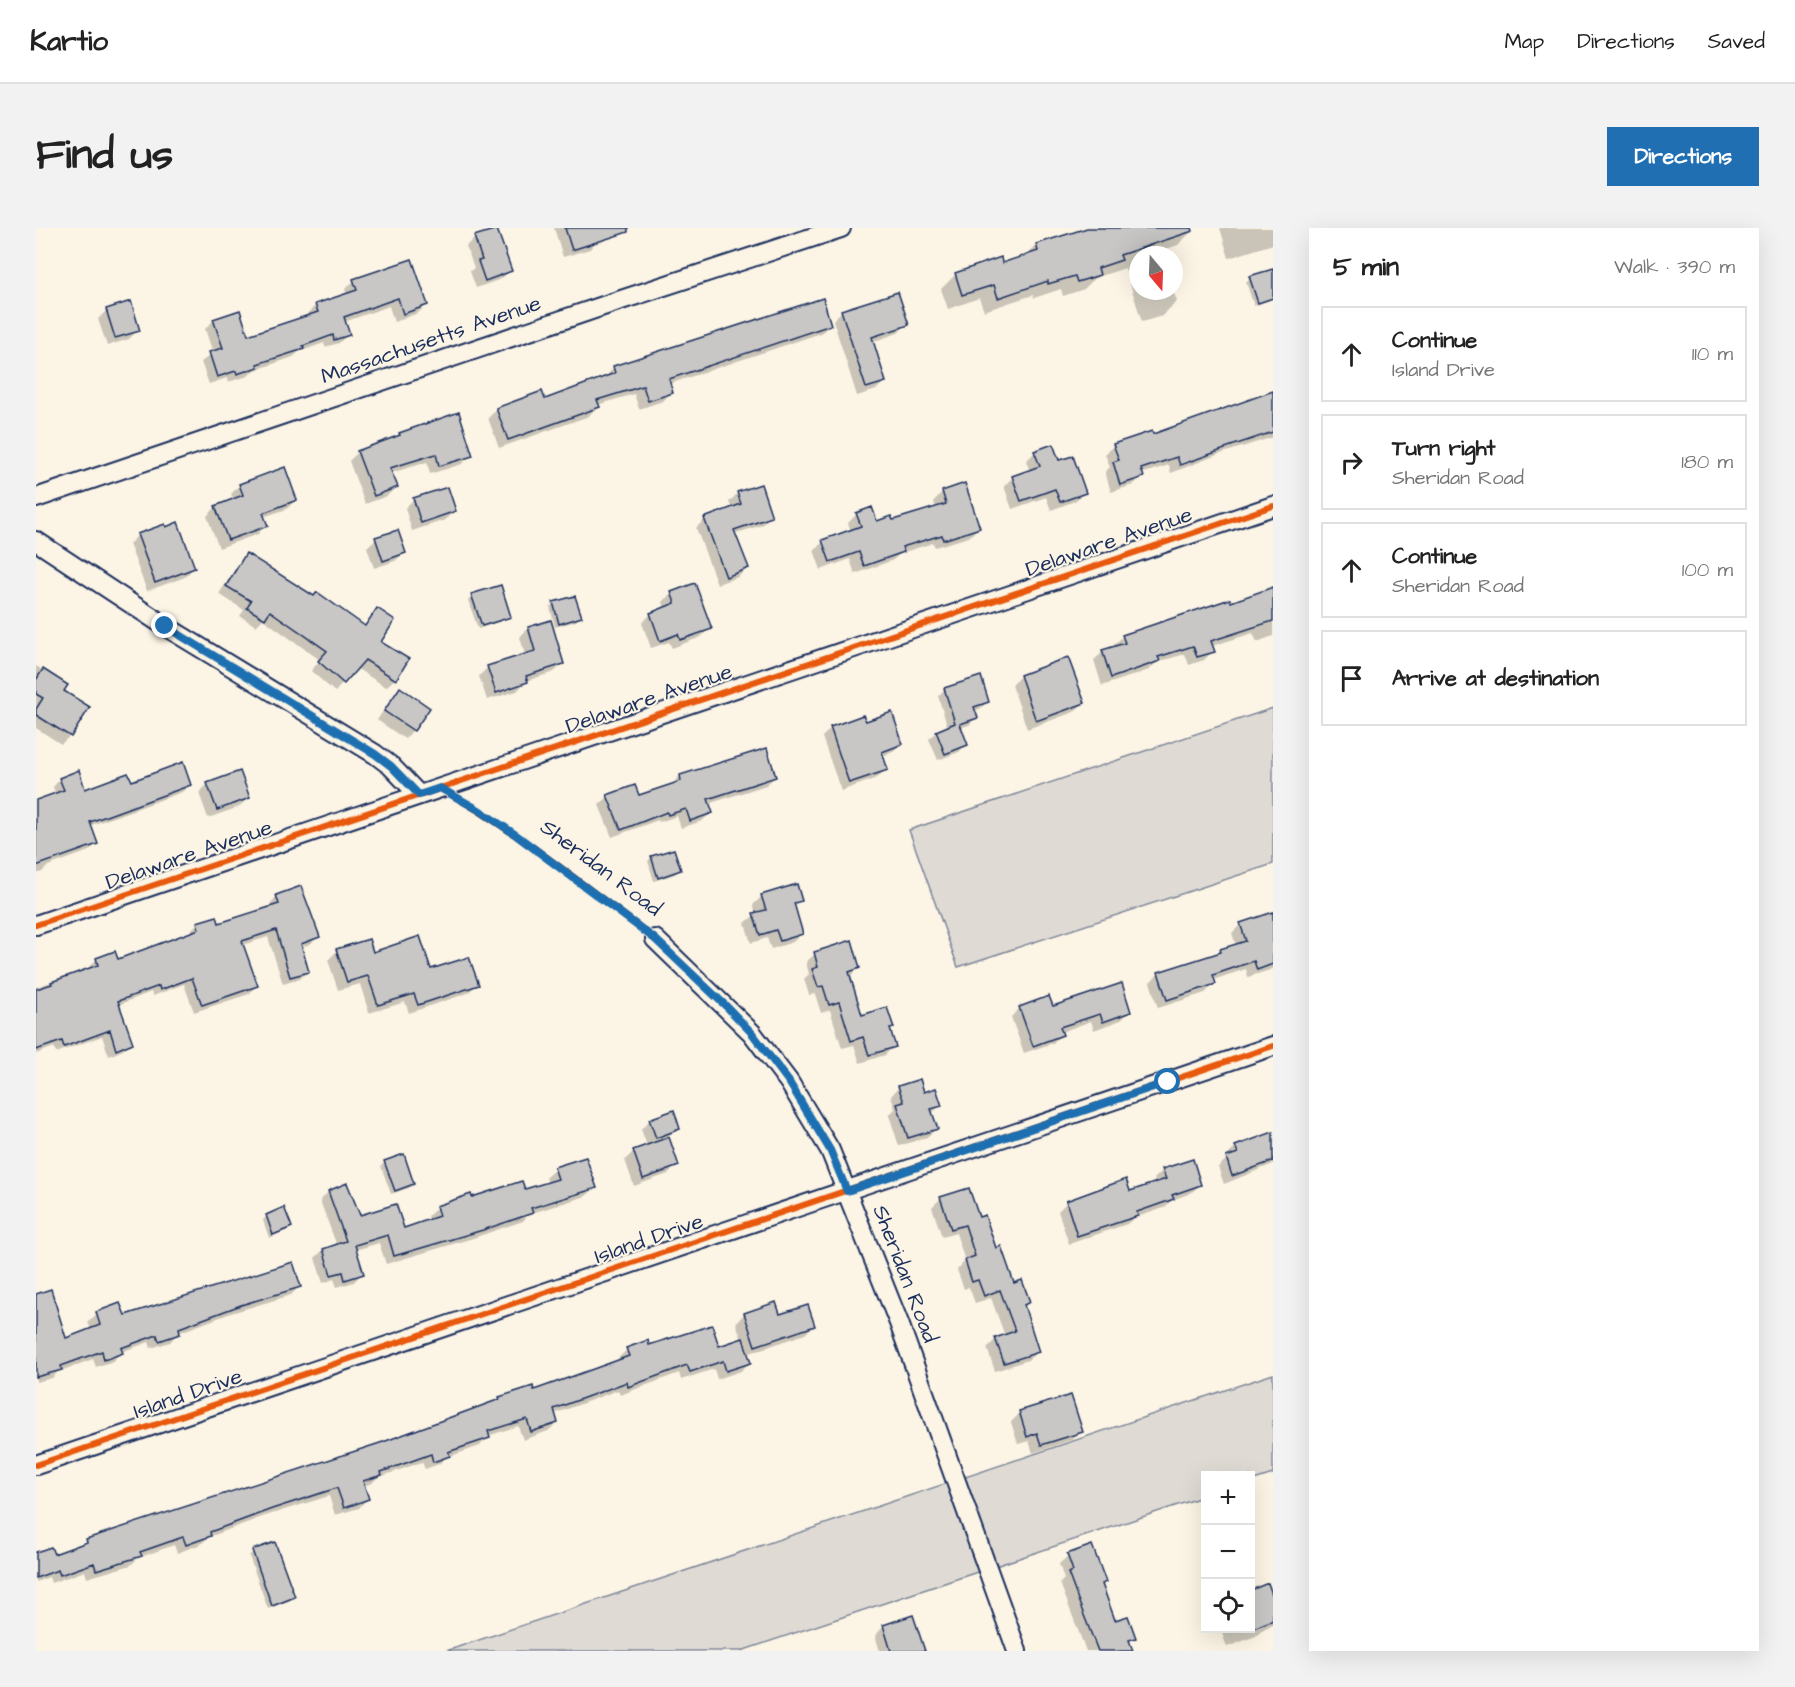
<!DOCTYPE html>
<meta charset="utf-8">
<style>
:root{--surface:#fff;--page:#f2f2f2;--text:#222;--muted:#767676;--line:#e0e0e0;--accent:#1f6fb2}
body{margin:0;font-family:"Architects Daughter",sans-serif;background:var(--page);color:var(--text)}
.controls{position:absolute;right:18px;bottom:18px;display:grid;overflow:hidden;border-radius:0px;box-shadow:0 6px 24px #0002}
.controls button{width:54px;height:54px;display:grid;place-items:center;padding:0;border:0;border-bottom:2px solid var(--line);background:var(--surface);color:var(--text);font:30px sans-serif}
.compass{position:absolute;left:1093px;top:18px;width:54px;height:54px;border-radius:50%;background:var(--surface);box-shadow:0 6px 24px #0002;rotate:161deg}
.stop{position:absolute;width:18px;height:18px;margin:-14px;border:4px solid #1f6fb2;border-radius:50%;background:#fff}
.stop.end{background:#1f6fb2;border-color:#fff;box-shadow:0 2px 6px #0008}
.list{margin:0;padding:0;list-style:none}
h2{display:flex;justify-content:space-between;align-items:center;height:78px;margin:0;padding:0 24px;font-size:26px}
h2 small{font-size:20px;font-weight:400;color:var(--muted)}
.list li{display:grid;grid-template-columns:39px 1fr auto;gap:18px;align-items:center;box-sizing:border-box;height:96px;margin:0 12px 12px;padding:0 12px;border:2px solid var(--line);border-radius:0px}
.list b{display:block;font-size:22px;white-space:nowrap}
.list p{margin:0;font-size:20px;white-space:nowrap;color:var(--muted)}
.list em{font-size:20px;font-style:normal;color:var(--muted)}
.icon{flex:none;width:33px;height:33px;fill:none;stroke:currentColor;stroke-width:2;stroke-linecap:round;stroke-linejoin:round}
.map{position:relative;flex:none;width:1237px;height:1423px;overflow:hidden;border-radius:0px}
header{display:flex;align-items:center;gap:36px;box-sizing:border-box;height:84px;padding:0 30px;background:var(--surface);border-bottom:2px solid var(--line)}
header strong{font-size:28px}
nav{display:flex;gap:33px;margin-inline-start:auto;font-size:21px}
.intro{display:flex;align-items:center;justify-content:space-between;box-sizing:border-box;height:144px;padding:0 36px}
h1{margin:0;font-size:42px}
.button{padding:15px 27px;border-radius:0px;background:var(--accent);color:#fff;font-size:21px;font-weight:700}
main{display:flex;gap:36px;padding:0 36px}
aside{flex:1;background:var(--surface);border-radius:0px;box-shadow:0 6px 24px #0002}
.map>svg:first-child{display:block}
</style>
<header>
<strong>Kartio</strong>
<nav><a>Map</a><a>Directions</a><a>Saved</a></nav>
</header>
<div class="intro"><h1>Find us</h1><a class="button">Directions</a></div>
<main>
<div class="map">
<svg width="1237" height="1423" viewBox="0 0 1237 1423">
<rect width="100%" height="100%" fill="#fcf5e5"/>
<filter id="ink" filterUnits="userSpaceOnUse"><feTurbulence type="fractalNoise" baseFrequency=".0167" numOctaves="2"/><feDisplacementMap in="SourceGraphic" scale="12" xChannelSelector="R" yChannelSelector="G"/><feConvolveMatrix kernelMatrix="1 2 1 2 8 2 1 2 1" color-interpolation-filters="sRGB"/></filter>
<g filter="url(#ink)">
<g fill="#dfdbd4" stroke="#7d8599" stroke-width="1.5">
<path d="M1237,480v156l-315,103 -49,-137z"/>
<path d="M1237,1146v100l-22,7 -1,-5h-44l-1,20 -464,155h-295z"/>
</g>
<g fill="#0003">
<path d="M518,0h53l-17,21 -27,8z"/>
<path d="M1055,0h101l1,2 -15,15 -18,6 2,4h-24v36h35l4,10 -15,15 -20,6 -17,-54 -30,10 -11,11 -21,7 -2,-7 -27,9 -1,-3 -49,16 -5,-13 -31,11 -7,-20 15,-15 45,-10 24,-7 11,-11z"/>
<path d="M1184,0h53v16l-44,14z"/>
<path d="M439,10l35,33 -9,8 -25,9 -6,-17 4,-3 -8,-22z"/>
<path d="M1237,42v29l-19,7 -8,-24 4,-4z"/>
<path d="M318,53l73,23 -9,9 -24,9 -5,-16 -45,16 4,12 -9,9 -14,4 -1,-4 -25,9 -6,5 -40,14 -5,5 -20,6 -1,-4 -18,6 -8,-22 12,-9 -8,-24 9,-9 33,17 61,-20 -1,-3 9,-9 31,-10 -2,-6z"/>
<path d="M786,72l8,25 -9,8 -152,51 2,9 -8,8 -24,8 -5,-15 -37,11 -8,11 -90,32 -11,-30 9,-9 47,-8 61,-23 8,-10z"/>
<path d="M71,82l31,20 -9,9 -22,7 -9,-27z"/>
<path d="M806,83l65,13 -9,9 -26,9 13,39 -9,9 -19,6 -24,-76z"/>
<path d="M1237,164v45l-56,18 -46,18 -2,-8 -28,9 1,3 -9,8 -22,7 -6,-20 5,-5 -5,-13 9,-9 38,-9z"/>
<path d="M363,206l72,21 -9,9 -32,10 -3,-12 -36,11 5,14 -9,9 -22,8 -16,-43 9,-9 37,-13z"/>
<path d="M999,224l23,10 26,30 -9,9 -24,9 -5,-13 -34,12 -8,-23 9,-9 17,-6 -4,-10z"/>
<path d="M204,257l55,15 -8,9 -24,8 3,8 -8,9 -39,14 -12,-32 9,-9 18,-7 -3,-6z"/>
<path d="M906,264l36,36 -9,9 -34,10 -2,-4 -32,10 -8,7 -38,14 -5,-15 -29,11 -7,-20 9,-8 28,-11 -3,-8 9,-9 19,9 16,-1 44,-13 -2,-8z"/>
<path d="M702,265l32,23 -8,9 -28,9 13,34 -9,9 -21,7 -21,-56 9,-9 27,-10 -3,-7z"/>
<path d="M378,271l40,12 -9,9 -33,11 -7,-23z"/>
<path d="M102,307l55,33 -8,9 -38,14 -18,-47z"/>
<path d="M340,311l28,14 -9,8 -21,7 -7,-21z"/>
<path d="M210,327l117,72 14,-17 2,32 16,37 -9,8 -30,-19 -21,24 -24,-21 9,-11 -57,-41 -7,7 -16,-10 4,-6 -25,-16 19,-30z"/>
<path d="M1237,361v47l-16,6 -4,-9 -41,13 1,5 -9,9 -15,5 -4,-11 -28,8 -8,8 -47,16 -8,-26 9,-8 12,-5 -1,-2 9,-9 107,-32z"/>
<path d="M636,365l38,35 -9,9 -29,11 -3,-6 -18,6 -9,-25 9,-9 14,-5 -2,-7z"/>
<path d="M436,368l37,20 -4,4 -27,9 -10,-29z"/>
<path d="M518,375l26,14 -4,4 -21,6 -5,-20z"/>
<path d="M492,400l35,36 -9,8 -28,9 -9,10 -30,9 -8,-24 9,-9 37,-12 -5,-18z"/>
<path d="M1032,431l15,44 -9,9 -47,17 -15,-44 8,-9z"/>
<path d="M0,438l30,19 -4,6 26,17 -18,28 -9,8 -25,-16z"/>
<path d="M364,461l13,41 -8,9 -28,-19 15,-22z"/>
<path d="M909,461l42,13 -7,7 -6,2 2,7 -7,7 -9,3 6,16 -7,8 -21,8 -9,-21 8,-7 11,-4 -10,-32z"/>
<path d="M829,495l36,20 -8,9 -11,4 4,13 -9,9 -36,13 -19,-54 9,-9z"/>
<path d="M644,548l95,1 -9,8 -58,19 3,9 -9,8 -21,7 -4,-12 -18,6 -1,-2 -46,17 -13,-32 9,-8h30l33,-12z"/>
<path d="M24,551l24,12 47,-8 58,2 -7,7 -93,34 7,18 -7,7 -41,15 -6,6 -6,2v-73l20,-6 -3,-8z"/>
<path d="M172,556l40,14 -9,9 -31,11 -9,-25z"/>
<path d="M616,629l27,13 -4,4 -21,7 -6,-20z"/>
<path d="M241,668l41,41 -8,7 -10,4 8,23 -8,8 -17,5 -15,-47 -26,8 14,41 -7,8 -55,18 -10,-28 -31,12 -2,-4 -33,13 13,37 -8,8 -14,6 -7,-20 -46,17 -2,-6 -18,7v-67l54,-18 -1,-2 8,-8 20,2 74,-27 -1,-3 8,-8 20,2 53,-17 -1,-4z"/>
<path d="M726,668l38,4 -6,7 8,26 -9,9 -22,7 -4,-11 -16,5 -6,-20 11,-9 -3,-9z"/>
<path d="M1237,685v56l-25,8 -2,-8 -33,11 1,4 -9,9 -47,15 -8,-26 9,-9 57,-18 5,-5 15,-5 -4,-12 9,-9z"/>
<path d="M301,723l35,3 105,30 -9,9 -59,20 -4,-11 -36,11 -9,-29 -22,6 -10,-30z"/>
<path d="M779,726l44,14 -10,10 12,39 31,10 -3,4 5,15 -9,9 -25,8 -6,-18 -12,3 -12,-38 -9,3 -6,-19 -6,1 -5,-16 5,-5 -3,-12z"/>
<path d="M984,780h32l78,4 -9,8 -27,10 -3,-9 -30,11v2l-8,9 -29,10 -13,-36z"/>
<path d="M863,859l24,7 17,12 -9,8 5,15 -9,8 -28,9 -10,-31 6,-6 -4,-13z"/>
<path d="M614,892l29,8 -12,10 10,27 -9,9 -34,12 -9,-26 9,-9 13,-5 -6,-17z"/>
<path d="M1235,906l2,30 -49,20 -6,-17 10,-9 -1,-2 9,-9z"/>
<path d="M349,934l28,22 -4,4 -18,6 -10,-28z"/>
<path d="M519,941l40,19 -9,8 -57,18 -6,7 -50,17 -87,26 -7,-21 -24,7 7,23 -8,9 -17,5 -3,-8 -11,4 -8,-25 8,-8 14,-4 -17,-45 8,-9 31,25 44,13 27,-9 -2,-5 9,-8 34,-9 53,-8 24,-8 -2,-6z"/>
<path d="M1127,942l37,15 -9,8 -19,7 -8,8 -30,10 -7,6 -58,20 -11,-33 9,-9 62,-9 27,-9 -2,-5z"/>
<path d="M905,970l37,21 35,66 15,17 -5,5 14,45 -9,8 -33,11 -8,-23 9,-9 9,-3 -14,-38 -16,5 -6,-16 -5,2 -7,-19 8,-9 -9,-28 -14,4 -10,-30z"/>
<path d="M231,988l23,11 -4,4 -17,7 -6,-18z"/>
<path d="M263,1059l-8,8 -60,18 -53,20 -8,9 -19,6 -2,-6 -28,10 -8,9 -17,6 -3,-8 -35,13 -6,6 -16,4v-86l29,44 26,-10 -3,-8 9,-8 27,3z"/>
<path d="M739,1076l4,12 35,9 -9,9 -58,20 3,8 -9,9 -24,8 -3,-10 -33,11 -2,-7 -59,22 -2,-5 -64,24 3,9 -9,8 -25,9 -5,-14 -30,10 -8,10 -35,12 -6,6 -14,5 -3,-7 -45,16 -5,5 -9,3 4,13 -8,9 -24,7 -6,-19 -67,21 -53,20 -8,7 -24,9 -3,-8 -36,13 -7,7 -44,13 -2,-7 -34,12 -2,-6 -13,5v-28l17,2 29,-10 5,-5 296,-97 117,-45 33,-7 86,-31 -1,-3 9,-8 22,-3 69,1 24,-8 -6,-17 8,-9z"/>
<path d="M1034,1169l11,35 -9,8 -39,13 -4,-12 -11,3 -7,-22 9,-9z"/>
<path d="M217,1324l40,45 -4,4 -21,8 -19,-53z"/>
<path d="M1032,1328l33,29 13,37 20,15 -6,6 3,8h-45l-26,-68 4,-4 -5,-15z"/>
<path d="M1231,1357l3,8 3,-1v33l-8,3 -9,8 -29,11 -7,-19h30v-37z"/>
<path d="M876,1389l11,34h-43l-5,-15 8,-9z"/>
</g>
<g fill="#c8c7c6" stroke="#1b2f5e" stroke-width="1.5">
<path d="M529,0h63v4l-56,18z"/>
<path d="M1051,0h105l1,3 -73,24 2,5 -24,8 2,7 -23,7 -2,-6 -27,8v-3l-50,17 -4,-13 -32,10 -7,-22 46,-16 1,6 36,-12 -2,-7z"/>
<path d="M461,1l15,42 -27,10 -7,-20 4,-1 -8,-24z"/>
<path d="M376,31l16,46 -25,9 -5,-16 -54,19 6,18 -16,5 -1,-5 -30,11 1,3 -47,15 1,3 -21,7 -1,-3 -19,6 -8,-25 14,-4 -10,-29 27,-9 8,25 70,-23 -3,-8 42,-14 -4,-11z"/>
<path d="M1237,41v29l-15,5 -9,-27z"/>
<path d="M862,64l11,33 -37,12 14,45 -20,6 -25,-78z"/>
<path d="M787,70l8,27 -162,54 4,14 -25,8 -5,-15 -46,14 3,7 -92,33 -12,-32 46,-17 3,8 70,-26 -2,-7z"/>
<path d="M95,73l9,30 -25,7 -9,-29z"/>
<path d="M1237,163v41l-48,16v1l-45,16 -3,-8 -36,12 3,8 -24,8 -7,-23 6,-2 -6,-16 39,-13 1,3z"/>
<path d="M423,184l14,44 -34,10 -3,-12 -46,14 8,19 -24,9 -17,-45 43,-16 -1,-2z"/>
<path d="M1017,216l6,16 14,-4 13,37 -26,9 -5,-13 -34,12 -9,-25 28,-10 -6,-15z"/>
<path d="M249,239l12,33 -34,13 5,13 -40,14 -13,-34 28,-11 -4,-11z"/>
<path d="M929,255l15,45 -37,12 -1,-5 -40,12 2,5 -40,14 -5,-14 -29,10 -8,-22 39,-14 -5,-13 16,-6 5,14 14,-5 2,4 53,-16 -4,-13z"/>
<path d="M725,256l11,33 -38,13 15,38 -23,9 -22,-59 37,-14 -4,-12z"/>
<path d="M412,259l8,24 -35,12 -8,-25z"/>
<path d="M142,294l17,46 -40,15 -18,-49 28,-10 1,3z"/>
<path d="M362,302l8,23 -23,8 -8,-24z"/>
<path d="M210,325l68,43 3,-4 48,34 12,-18 18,12 -14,22 28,17 -13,21 -31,-20 -21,24 -26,-23 9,-10 -57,-40 -5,8 -18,-11 4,-7 -25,-15z"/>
<path d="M659,355l17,46 -32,11 -2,-6 -18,7 -10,-28 25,-10 -4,-11z"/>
<path d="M465,357l10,32 -29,9 -11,-32z"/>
<path d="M1237,359v34l-62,20 4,11 -18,5 -4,-11 -35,11 2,4 -49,17 -9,-28 23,-7 -3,-8 108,-36 1,3z"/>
<path d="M539,368l7,21 -23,7 -6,-22z"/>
<path d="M515,392l13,44 -38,12 2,6 -32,11 -9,-27 48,-15 -7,-24z"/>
<path d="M1032,429l17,46 -49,18 -16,-46z"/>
<path d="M7,441l25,16 -4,6 26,16 -19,30 -35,-22v-6l7,-11 -7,-4v-14z"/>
<path d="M945,448l8,26 -15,5 4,11 -18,6 8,21 -23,9 -9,-23 19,-8 -11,-35z"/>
<path d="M364,459l30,21 -16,23 -30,-20z"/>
<path d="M856,484l11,32 -21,8 6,18 -39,13 -19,-56 33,-12 3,6z"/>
<path d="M731,520l9,29 -68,22 5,14 -23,8 -4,-12 -18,6 -1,-3 -46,18 -14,-35 28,-10 4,10 42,-14 -1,-6z"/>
<path d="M147,534l8,23 -101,37 8,22 -62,22v-66l28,-10 -5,-12 20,-8 6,19 43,-16 4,8z"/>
<path d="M204,543l10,27 -33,12 -10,-27z"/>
<path d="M638,621l7,21 -23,8 -7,-22z"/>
<path d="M761,656l5,17 -8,2 9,31 -23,7 -4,-11 -16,5 -7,-22 13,-3 -5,-15z"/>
<path d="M265,658l19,51 -19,7 8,28 -19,5 -14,-47 -34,11 16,45 -56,19 -10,-27 -32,12 -1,-4 -41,15 15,42 -17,7 -6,-20 -46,17 -2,-6 -26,9v-61l16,-5 -1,-2 47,-17 -2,-7 19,-7 3,8 81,-30 -2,-7 20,-6 2,7 60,-19 -3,-9z"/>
<path d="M1237,684v52l-16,6 -3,-9 -41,14 3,9 -49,16 -9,-28 63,-20 -1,-3 26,-8 -6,-18z"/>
<path d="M384,708l11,33 38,-12 10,28 -61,20 -4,-11 -36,11 -10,-29 -21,6 -11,-33 33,-10 4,13z"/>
<path d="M816,712l8,28 -11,4 13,43 25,-8 7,21 -4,1 6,18 -27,8 -6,-18 -12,4 -12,-39 -10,3 -6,-19 -5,1 -6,-18 6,-2 -4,-15z"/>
<path d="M1086,755l9,29 -28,10 -3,-8 -40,13 3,8 -30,11 -14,-39 30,-11 4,10z"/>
<path d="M884,851l4,13 12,-4 6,18 -11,3 7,20 -30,9 -11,-34 7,-2 -6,-16z"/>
<path d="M638,882l6,19 -24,9 -7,-19z"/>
<path d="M1237,904v29l-41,15 -6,-19 12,-4 -3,-7z"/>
<path d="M633,909l10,29 -36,13 -10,-29z"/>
<path d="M368,926l10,30 -19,7 -11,-30z"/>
<path d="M550,929l11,31 -66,20 2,5 -50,17 -89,26 -6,-21 -33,10 9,29 -19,6 -2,-8 -12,3 -8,-26 23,-8 -18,-50 19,-8 13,32 36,-11 8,24 35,-12 -3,-10 35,-12 1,3 50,-16 3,8 33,-10 -4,-12z"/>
<path d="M1157,931l8,26 -29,10 2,4 -37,13 1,4 -61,20 -11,-35 60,-22 4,12 36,-12 -4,-10z"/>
<path d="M933,960l10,29 6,-2 11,33 5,-2 13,37 8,-3 8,22 -6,3 15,47 -35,11 -9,-25 20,-7 -15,-41 -16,6 -6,-16 -6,2 -7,-22 10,-4 -10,-31 -14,4 -11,-32z"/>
<path d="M248,979l8,20 -19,8 -7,-20z"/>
<path d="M257,1034l8,25 -60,18 -62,23 1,6 -21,7 -2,-6 -36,13 2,5 -19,7 -2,-9 -41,15 1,4 -26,7v-83l15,-5 15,49 34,-13 -4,-13 24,-9 5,12z"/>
<path d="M740,1074l4,12 28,-9 7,21 -60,20 -11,-33z"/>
<path d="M676,1097l7,21 24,-8 8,25 -25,8 -3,-10 -33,11 -3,-7 -59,22 -1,-5 -73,27 4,14 -27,9 -4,-13 -39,12 2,7 -42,14 2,4 -17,6 -2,-8 -50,18 1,3 -19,6 6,18 -25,9 -7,-20 -65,21 -62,23 1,4 -25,9 -3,-8 -43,15 2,4 -46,14 -2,-7 -34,12 -2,-5 -22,8v-26l15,-5 3,7 33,-12 -1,-3 297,-97 117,-43 -1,-2 34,-11 1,4 62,-22 33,-12 -3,-8 22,-8 1,5z"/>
<path d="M1035,1167l12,37 -42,13 -4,-12 -10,4 -8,-26z"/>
<path d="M239,1314l20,55 -23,9 -20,-56z"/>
<path d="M1056,1317l14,37 -4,2 13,36 13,-4 8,22 -7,2 4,11h-35l-18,-46 -12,-32 5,-2 -6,-17z"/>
<path d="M1232,1355l5,14v23l-22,9v-39z"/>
<path d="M877,1387l12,36h-34l-8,-26z"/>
</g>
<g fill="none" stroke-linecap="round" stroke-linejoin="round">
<defs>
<g id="minor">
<path d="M0,270l576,-195 229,-75"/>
<path d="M0,313l129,85 210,128 16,12 28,29"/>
<path d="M0,697l1237,-419"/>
<path d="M619,711l97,94 37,49 41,68 69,173 118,328"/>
<path d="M0,1237l1237,-419"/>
</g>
</defs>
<use href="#minor" stroke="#1b2f5e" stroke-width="22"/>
<use href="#minor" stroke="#fcf5e5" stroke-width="18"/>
<defs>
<g id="cycleway">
<path d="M404,560c77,43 145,98 215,151"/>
<path d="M0,697l1237,-419"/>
<path d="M0,1237l1237,-419"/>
</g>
</defs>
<use href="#cycleway" stroke="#fcf5e5" stroke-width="10"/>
<use href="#cycleway" stroke="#e8590c" stroke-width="6"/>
</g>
</g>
<g fill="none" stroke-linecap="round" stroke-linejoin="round" filter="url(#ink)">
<path stroke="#1f6fb2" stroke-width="8" d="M129,398l210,128 16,12 28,29 21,-7 39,22 37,25 139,104 72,68 25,26 37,49 41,68 17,41 321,-109"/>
</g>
<g text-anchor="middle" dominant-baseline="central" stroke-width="4.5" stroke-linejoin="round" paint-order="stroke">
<g font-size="22" fill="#1b2f5e" stroke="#fcf5e5">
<text transform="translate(395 112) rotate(-19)">Massachusetts Avenue</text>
<text transform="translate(1073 314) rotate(-19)">Delaware Avenue</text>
<text transform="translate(613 471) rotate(-19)">Delaware Avenue</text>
<text transform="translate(153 627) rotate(-19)">Delaware Avenue</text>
<text transform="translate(565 640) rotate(37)">Sheridan Road</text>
<text transform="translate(613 1011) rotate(-19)">Island Drive</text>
<text transform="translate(869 1046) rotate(69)">Sheridan Road</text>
<text transform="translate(152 1166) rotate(-19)">Island Drive</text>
</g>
</g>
</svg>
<div class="controls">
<button>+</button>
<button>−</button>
<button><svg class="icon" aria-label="locate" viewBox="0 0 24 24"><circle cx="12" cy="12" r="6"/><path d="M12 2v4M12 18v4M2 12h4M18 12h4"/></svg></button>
</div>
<svg class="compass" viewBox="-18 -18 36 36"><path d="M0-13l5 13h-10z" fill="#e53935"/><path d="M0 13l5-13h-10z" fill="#767676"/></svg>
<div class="stop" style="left:1132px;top:854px"></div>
<div class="stop end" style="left:129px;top:398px"></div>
</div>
<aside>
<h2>5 min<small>Walk · 390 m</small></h2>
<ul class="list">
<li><svg class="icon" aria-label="ahead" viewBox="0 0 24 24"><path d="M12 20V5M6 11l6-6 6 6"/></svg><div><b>Continue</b><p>Island Drive</p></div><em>110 m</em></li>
<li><svg class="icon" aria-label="right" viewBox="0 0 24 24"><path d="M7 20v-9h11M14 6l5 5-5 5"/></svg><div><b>Turn right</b><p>Sheridan Road</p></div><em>180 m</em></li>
<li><svg class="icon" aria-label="ahead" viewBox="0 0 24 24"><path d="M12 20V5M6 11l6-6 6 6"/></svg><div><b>Continue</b><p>Sheridan Road</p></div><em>100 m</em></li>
<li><svg class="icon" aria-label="arrive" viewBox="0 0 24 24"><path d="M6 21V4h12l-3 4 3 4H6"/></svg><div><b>Arrive at destination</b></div></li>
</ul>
</aside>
</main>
